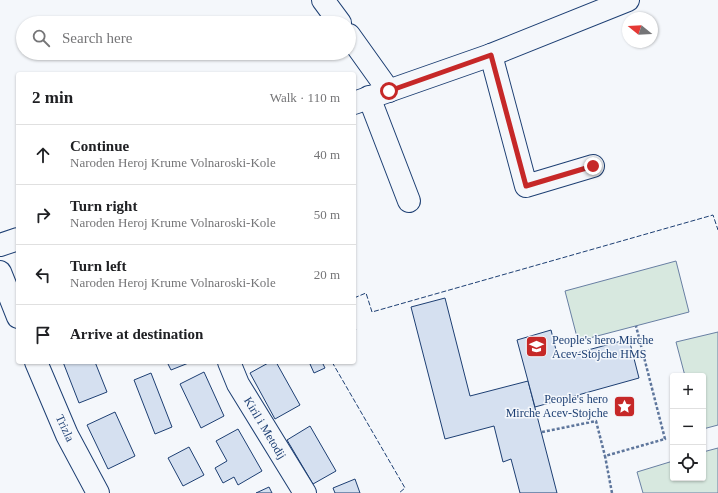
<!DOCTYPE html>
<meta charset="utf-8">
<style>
:root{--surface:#fff;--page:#f2f2f2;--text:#202124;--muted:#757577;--line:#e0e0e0}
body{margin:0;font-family:"Times New Roman",serif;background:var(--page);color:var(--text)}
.controls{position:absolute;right:12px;bottom:12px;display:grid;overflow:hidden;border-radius:4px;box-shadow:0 1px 3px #0004}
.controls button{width:36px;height:36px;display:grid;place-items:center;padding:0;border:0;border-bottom:1px solid var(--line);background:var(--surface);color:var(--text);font:20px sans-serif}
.compass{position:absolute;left:622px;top:12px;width:36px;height:36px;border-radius:50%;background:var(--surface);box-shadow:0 1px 3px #0004;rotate:288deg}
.stop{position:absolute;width:12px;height:12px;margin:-9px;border:3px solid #c62828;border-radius:50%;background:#fff}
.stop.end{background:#c62828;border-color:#fff;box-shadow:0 1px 4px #0008}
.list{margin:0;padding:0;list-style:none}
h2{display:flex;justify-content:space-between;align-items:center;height:52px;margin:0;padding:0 16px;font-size:17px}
h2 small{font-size:13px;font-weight:400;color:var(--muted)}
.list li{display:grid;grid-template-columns:26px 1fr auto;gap:12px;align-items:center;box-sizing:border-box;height:60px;padding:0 16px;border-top:1px solid var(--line)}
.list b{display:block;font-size:15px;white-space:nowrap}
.list p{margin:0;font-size:13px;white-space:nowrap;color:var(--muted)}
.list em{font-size:13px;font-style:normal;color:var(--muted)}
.icon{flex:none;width:22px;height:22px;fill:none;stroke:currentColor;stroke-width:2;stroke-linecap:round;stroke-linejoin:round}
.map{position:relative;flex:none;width:718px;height:493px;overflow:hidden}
.search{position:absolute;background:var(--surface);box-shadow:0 1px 3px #0004;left:16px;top:16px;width:340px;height:44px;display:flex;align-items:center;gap:10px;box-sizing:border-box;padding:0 14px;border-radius:22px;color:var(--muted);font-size:15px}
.panel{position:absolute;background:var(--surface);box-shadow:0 1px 3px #0004;left:16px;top:72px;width:340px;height:292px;border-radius:4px}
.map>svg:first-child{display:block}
</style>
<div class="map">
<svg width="718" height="493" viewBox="0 0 718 493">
<rect width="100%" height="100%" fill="#f4f7fb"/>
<g fill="#d7e8df" stroke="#687fa3">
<path d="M676,261l13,51 -111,29 -13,-50z"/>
<path d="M718,332v93l-15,4v-53h-18l-9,-34z"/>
<path d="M718,448v45h-75l-6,-21 36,-11v17h30v-26z"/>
</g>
<g fill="#d5e0f0" stroke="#1d3f73">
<path d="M445,298l25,98 58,-15 29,112h-37l-9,-34 -8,3 -9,-36 -49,13 -34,-132z"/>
<path d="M551,330l7,28 71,-19 10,39 -104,29 -18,-67z"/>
<path d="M63,362h32l12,30 -28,11z"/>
<path d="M167,362h24l-20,8z"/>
<path d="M270,362h6l24,43 -25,14 -25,-46z"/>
<path d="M314,362h8l3,6 -11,5 -4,-9z"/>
<path d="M204,372l20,44 -23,12 -21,-44z"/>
<path d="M151,373l21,54 -17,7 -21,-54z"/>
<path d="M115,412l20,44 -27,13 -21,-44z"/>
<path d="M310,426l26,45 -23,13 -26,-44z"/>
<path d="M238,429l24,42 -24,14 -4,-8 -11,6 -8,-15 12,-7 -11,-20z"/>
<path d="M189,447l15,28 -21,11 -15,-28z"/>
<path d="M355,479l5,14h-25l-2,-5z"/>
<path d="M269,487l3,6h-16z"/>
</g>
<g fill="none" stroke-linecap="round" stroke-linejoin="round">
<defs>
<g id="minor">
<path d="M323,0l17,23"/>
<path d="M349,35l40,56"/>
<path d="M491,55l35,131 67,-20"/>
<path d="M369,97l40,104"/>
<path d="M354,103l137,-48 137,-55"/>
<path d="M0,245l18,-6"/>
<path d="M0,272l18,45"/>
<path d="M36,362l31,73 31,58"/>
<path d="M229,362l9,22 67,109"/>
</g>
</defs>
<use href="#minor" stroke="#1d3f73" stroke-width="24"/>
<g stroke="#5e769c" stroke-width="2.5" stroke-dasharray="3 2" stroke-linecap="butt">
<path d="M542,432l54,-11 9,35"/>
<path d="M612,493l-7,-37 60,-17 -29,-113"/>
</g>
<use href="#minor" stroke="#f4f7fb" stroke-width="22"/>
<g stroke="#1d3f73" stroke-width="1" stroke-dasharray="5 2" stroke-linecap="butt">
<path d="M354,298l12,-5 6,19 341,-97 5,15"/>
<path d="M354,323l2,7 -2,1"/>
<path d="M332,362l73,126 -6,5"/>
</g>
</g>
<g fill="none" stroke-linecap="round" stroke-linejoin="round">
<path stroke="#c62828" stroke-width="5" d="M389,91l102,-36 35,131 67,-20"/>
</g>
<defs>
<symbol id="university-square" viewBox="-11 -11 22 22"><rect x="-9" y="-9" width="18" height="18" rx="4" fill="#c62828" stroke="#f4f7fb"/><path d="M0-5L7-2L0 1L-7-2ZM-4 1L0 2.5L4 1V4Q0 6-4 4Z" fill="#fff"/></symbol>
<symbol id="sight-square" viewBox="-11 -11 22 22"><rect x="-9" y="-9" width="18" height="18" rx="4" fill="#c62828" stroke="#f4f7fb"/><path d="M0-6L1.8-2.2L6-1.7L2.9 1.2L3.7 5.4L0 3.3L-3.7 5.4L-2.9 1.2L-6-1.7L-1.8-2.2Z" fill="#fff"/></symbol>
</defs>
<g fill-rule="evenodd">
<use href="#university-square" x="524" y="334" width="25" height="25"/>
<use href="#sight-square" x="612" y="394" width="25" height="25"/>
</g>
<g text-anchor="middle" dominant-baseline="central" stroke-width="3" stroke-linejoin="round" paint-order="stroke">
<g font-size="12" fill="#1d3f73" stroke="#f4f7fb" text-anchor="start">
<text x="552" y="340">People's hero Mirche<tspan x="552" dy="14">Acev-Stojche HMS</tspan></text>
<text x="608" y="399" text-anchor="end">People's hero<tspan x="608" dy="14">Mirche Acev-Stojche</tspan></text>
</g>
<g font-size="12" fill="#1d3f73" stroke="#f4f7fb">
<text transform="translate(65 428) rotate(65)">Trizla</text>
<text transform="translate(265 428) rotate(59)">Kiril i Metodij</text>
</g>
</g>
</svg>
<div class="controls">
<button>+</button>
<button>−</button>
<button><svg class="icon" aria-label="locate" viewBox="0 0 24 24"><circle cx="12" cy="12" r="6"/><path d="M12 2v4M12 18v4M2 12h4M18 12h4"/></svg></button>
</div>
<svg class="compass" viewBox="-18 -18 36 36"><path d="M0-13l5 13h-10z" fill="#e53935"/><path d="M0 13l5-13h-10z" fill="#757577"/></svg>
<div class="stop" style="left:389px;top:91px"></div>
<div class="stop end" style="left:593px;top:166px"></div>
<div class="search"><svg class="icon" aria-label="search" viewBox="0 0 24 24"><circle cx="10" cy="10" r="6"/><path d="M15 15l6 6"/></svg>Search here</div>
<section class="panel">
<h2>2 min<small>Walk · 110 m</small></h2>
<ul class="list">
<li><svg class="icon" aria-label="ahead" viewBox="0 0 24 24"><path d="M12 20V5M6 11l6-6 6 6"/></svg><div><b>Continue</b><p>Naroden Heroj Krume Volnaroski-Kole</p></div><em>40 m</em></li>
<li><svg class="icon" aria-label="right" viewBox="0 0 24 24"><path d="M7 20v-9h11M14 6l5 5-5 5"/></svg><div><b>Turn right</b><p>Naroden Heroj Krume Volnaroski-Kole</p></div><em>50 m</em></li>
<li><svg class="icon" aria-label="left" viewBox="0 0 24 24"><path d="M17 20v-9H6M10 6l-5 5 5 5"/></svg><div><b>Turn left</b><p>Naroden Heroj Krume Volnaroski-Kole</p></div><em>20 m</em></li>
<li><svg class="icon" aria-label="arrive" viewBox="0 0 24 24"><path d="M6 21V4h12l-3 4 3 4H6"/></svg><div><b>Arrive at destination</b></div></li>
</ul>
</section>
</div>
